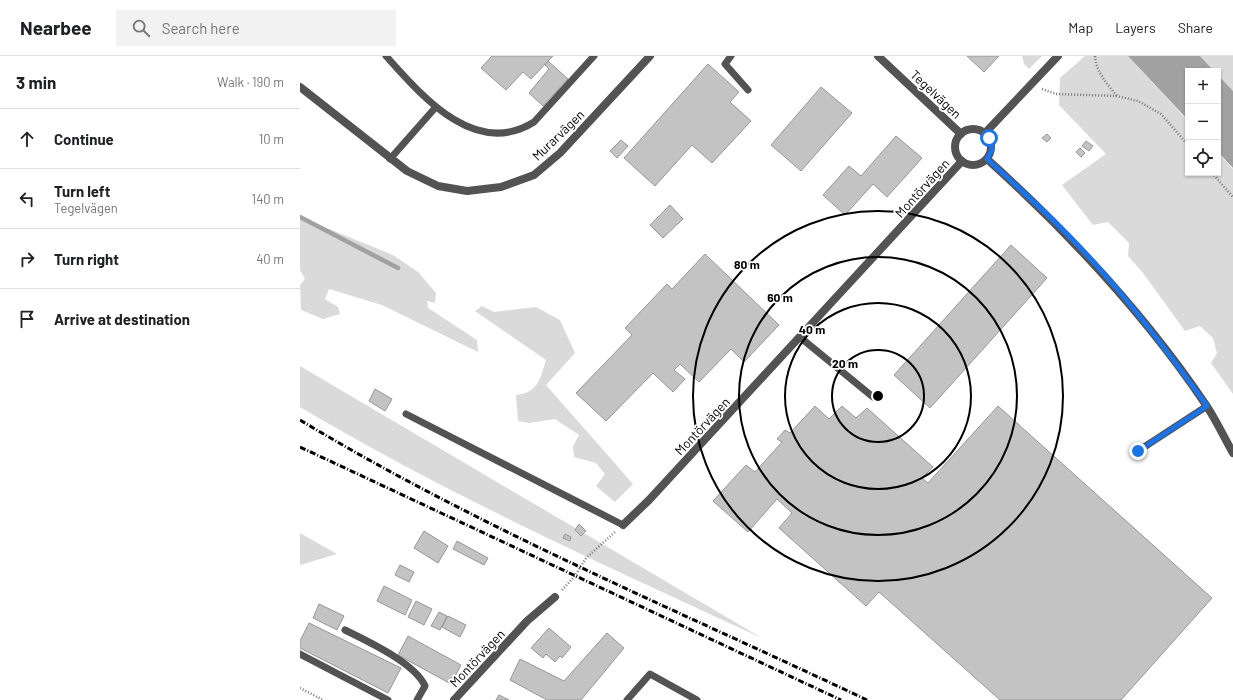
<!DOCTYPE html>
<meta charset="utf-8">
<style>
:root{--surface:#fff;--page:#f2f2f2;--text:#202124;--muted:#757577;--line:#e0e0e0}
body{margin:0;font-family:Barlow,sans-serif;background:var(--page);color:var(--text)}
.controls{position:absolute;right:12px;top:12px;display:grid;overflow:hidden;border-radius:0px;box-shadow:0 1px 3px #0004}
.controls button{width:36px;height:36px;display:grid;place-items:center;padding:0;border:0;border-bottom:1px solid var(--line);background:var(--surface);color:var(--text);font:20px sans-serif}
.stop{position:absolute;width:12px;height:12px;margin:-9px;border:3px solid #1a73e8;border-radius:50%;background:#fff}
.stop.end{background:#1a73e8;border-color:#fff;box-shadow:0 1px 4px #0008}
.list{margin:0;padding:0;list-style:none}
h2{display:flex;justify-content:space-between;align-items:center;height:52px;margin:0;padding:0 16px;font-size:17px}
h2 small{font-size:13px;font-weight:400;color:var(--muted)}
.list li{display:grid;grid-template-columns:26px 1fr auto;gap:12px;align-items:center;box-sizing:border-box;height:60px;padding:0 16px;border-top:1px solid var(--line)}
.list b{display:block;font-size:15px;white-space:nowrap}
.list p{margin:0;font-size:13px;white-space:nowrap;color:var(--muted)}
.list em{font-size:13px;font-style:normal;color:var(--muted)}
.icon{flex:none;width:22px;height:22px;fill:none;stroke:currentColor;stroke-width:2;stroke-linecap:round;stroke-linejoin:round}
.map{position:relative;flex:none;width:933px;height:644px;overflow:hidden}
header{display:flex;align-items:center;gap:24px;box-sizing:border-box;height:56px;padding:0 20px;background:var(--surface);border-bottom:1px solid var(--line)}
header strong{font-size:19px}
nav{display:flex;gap:22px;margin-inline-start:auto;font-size:14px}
.search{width:280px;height:36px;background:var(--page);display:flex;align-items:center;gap:10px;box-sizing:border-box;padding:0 14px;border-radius:0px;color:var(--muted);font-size:15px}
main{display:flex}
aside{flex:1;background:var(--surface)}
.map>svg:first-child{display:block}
</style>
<header>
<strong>Nearbee</strong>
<div class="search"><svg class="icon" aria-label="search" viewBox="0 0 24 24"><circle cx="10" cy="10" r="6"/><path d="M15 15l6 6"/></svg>Search here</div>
<nav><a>Map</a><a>Layers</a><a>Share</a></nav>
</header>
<main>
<aside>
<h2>3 min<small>Walk · 190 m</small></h2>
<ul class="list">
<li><svg class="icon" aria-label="ahead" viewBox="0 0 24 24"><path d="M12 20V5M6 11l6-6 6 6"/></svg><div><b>Continue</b></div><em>10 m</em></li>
<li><svg class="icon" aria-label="left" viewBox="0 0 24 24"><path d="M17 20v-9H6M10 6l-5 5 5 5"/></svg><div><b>Turn left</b><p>Tegelvägen</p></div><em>140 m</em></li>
<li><svg class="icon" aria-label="right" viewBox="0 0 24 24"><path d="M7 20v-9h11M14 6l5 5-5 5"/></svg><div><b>Turn right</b></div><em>40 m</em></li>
<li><svg class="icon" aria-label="arrive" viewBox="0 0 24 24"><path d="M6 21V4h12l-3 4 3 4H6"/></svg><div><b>Arrive at destination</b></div></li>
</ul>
</aside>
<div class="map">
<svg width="933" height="644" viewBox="0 0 933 644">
<rect width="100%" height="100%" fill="#fff"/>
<g fill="#dadada">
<path d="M722,0h20l-13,13 -5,-5z"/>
<path d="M785,0h43l60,65v52h30v-20l15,16v225l-22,-31 6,-10 -4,-15 -13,-12 -15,5 -42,-58 -15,-17 1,-13 -21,-21 -15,3 -31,-40 44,-31 -47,-49 1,-27z"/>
<path d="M900,0h33v35l-15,-16v-4h-4z"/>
<path d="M0,161l93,38 25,17 18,21 -1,10 -8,-2 1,7 49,32 1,12 -96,-47 -53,-16 -4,10 13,8 2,7 -17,5 -22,-9 -1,-25 5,-6 -5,-9z"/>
<path d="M182,250l12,6 42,-5 24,13 15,33 -29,32 87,99 -18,18 -19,-16 9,-12 -9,-11 -22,-6 -1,-11 6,-11 -24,-16 -26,4 -11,-2 -2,-26c22,-2 24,-16 30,-35l-71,-49z"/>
<path d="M0,310l462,272c-156,-72 -314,-143 -462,-231z"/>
<path d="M0,477l37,21 -37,11z"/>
</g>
<g fill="#a1a1a1">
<path d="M828,0h72l14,15h-26v49z"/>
<path d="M918,19l15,16v77l-15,-16z"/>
</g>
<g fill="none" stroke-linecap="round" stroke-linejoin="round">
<path stroke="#a1a1a1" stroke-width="4.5" d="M0,161l98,51"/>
</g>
<g fill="#c3c3c3" stroke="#979797">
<path d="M192,0h61l-22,23 -8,-7 -17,18 -25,-22z"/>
<path d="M667,0h32l-15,16z"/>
<path d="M248,5l20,18 -25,27 -14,-13 20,-24 -4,-4z"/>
<path d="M408,8l31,28 -9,10 21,19 -39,42 -20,-18 -37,41 -31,-28z"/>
<path d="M521,31l31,26 -51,58 -30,-26z"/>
<path d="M747,78l4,4 -4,4 -5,-4z"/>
<path d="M596,80l26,22 -35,39 -14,-13 -28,31 -22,-20 26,-29 12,10z"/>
<path d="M321,84l7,6 -11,12 -7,-7z"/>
<path d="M786,85l7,5 -4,5 -7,-5z"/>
<path d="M780,92l5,5 -4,4 -5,-5z"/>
<path d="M370,149l13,14 -20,19 -13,-13z"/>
<path d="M711,189l36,33 -117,130 -36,-33z"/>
<path d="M405,198l74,71 -35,37 -13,-13 -32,33 -19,-18 -6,6 11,9 -12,13 -20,-19 -47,48 -30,-28 56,-58 -7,-7 42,-44 5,5z"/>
<path d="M75,333l17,10 -7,12 -16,-10z"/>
<path d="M515,350l14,13 13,-13 14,12 11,-10 66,59 -11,11 6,5 70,-77 214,192 -91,102h-121l-121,-108 -13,14 -87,-78 13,-15 -15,-14 -29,33 -35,-31 33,-36 9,7 27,-30 -5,-3 8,-9 5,3z"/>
<path d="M279,468l7,7 -5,5 -6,-6z"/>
<path d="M124,475l24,15 -10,17 -24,-15z"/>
<path d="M265,478l6,3 -1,4 -7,-3z"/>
<path d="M157,485l31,17 -4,7 -31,-16z"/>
<path d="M100,509l14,7 -5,10 -14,-7z"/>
<path d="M84,530l28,14 -7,15 -28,-14z"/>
<path d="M116,545l16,8 -8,16 -16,-8z"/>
<path d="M19,548l25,12 -7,14 -24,-12z"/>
<path d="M139,556l8,4 -7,14 -9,-4z"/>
<path d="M148,560l18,9 -6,12 -18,-10z"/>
<path d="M9,567l92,45 -13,25 -88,-45v-7z"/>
<path d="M249,572l22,19 -9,11 -2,-2 -5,6 -9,-8 -3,4 -12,-10z"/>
<path d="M307,577l17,15 -43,52h-34l-37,-20 10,-21 44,22z"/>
<path d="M108,580l53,29 -10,19 -53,-29z"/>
<path d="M199,639l10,5h-13z"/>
</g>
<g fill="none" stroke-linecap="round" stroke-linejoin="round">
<g stroke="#757575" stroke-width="2.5" stroke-dasharray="1 2" stroke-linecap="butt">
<path d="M795,0c1,16 12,28 22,40"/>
<path d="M742,33l14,5 61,2 21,5 23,13 27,31"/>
<path d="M912,117l21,24"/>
<path d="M262,534l13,-14 11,-18 29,-26"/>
<path d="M0,632l23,12"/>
</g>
<g stroke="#535353" stroke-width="7">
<path d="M86,0c36,40 89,103 148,66l60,-66"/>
<path d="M431,0l-6,8 23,26"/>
<path d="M90,103l45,-51"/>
<path d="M501,282l72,59"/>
<path d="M106,358l217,111"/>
<path d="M838,395l69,-45"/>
<path d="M45,574c22,11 70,33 80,56l-8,14"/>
<path d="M0,598l88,46"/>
<path d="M327,644l23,-26 47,26"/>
</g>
<g stroke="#535353" stroke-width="8">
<path d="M578,0l83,78"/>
<path d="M0,31l107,84 31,15 29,5 34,-4 33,-12 26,-22 90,-97"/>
<circle cx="673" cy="91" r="18"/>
<path d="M685,77l73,-77"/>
<path d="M687,103c82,74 157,154 219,246 10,15 18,32 27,48"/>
<path d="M323,469l26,-25 313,-339"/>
<path d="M154,644l73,-79 28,-24"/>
</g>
<g stroke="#000" stroke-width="3" stroke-dasharray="6 2 1 2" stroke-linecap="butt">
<path d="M0,364c181,109 377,190 567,280"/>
<path d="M0,391l541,253"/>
</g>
</g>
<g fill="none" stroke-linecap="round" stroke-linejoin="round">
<path stroke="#1a73e8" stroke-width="5" d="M689,82l3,12 -5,9c43,39 86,78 123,122 35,40 66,82 97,125l-69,45"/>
</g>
<g fill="none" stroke="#000" stroke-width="2">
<circle cx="578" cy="340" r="46"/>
<circle cx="578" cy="340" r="93"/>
<circle cx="578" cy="340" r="139"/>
<circle cx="578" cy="340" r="185"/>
</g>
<g text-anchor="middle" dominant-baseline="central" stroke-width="3.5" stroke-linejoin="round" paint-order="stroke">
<g font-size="13" fill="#000" stroke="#fff">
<text transform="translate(636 38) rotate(43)">Tegelvägen</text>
<text transform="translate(258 79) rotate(-44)">Murarvägen</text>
<text transform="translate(622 132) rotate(-48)">Montörvägen</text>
<text transform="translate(402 370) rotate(-47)">Montörvägen</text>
<text transform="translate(177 602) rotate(-47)">Montörvägen</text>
</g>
</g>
<circle cx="578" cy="340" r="6" fill="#000" stroke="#fff" stroke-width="2"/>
<g font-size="12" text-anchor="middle" font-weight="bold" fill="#000" stroke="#fff" stroke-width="3.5" stroke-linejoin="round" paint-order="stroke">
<text x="447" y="213">80 m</text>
<text x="480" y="246">60 m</text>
<text x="512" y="278">40 m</text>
<text x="545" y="312">20 m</text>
</g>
</svg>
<div class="controls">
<button>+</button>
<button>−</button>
<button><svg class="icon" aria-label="locate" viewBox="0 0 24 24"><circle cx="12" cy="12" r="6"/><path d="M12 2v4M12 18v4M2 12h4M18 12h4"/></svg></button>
</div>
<div class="stop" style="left:689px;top:82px"></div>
<div class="stop end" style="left:838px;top:395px"></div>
</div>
</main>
